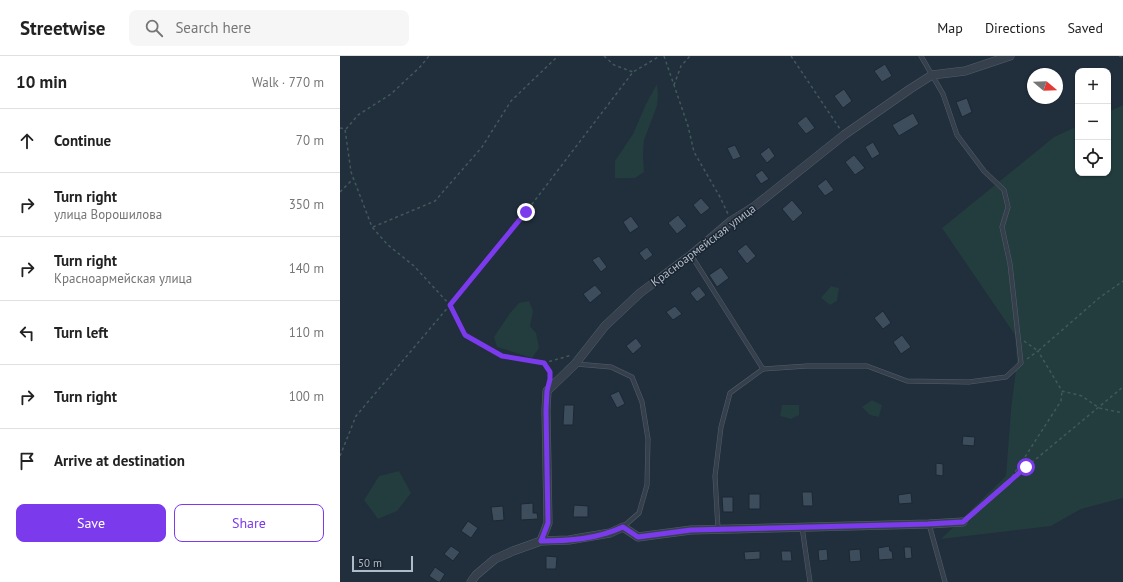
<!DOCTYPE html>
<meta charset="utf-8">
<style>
:root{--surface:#fff;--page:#f6f6f6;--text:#222;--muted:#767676;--line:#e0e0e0;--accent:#7c3aed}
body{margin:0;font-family:"PT Sans",sans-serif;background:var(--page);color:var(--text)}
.controls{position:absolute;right:12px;top:12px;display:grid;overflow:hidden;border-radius:8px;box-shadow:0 1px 3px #0004}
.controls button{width:36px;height:36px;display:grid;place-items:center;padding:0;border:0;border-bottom:1px solid var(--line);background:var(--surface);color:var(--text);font:20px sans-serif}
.compass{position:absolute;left:687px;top:12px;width:36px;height:36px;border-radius:50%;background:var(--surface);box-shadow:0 1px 3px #0004;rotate:109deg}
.scale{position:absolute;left:12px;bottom:10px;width:61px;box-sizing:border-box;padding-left:4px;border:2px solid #b0bbc8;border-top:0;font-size:11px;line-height:14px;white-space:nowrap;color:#b0bbc8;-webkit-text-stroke:3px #1a2531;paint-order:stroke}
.stop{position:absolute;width:12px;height:12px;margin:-9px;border:3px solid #7c3aed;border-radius:50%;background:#fff}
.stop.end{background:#7c3aed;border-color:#fff;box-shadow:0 1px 4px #0008}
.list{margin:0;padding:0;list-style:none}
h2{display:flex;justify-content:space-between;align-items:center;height:52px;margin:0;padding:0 16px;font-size:17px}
h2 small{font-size:13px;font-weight:400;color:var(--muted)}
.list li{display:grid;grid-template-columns:26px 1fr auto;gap:12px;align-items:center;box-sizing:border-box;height:64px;padding:0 16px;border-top:1px solid var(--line)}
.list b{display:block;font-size:15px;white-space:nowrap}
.list p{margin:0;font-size:13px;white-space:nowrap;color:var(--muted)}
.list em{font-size:13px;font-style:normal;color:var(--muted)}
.actions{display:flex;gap:8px;padding:12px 16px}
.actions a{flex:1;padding:9px 0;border:1px solid var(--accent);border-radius:8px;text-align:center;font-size:14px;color:var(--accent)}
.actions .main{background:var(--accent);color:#fff}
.icon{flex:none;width:22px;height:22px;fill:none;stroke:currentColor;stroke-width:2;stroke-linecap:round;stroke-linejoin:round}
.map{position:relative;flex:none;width:783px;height:526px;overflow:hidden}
header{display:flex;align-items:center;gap:24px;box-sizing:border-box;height:56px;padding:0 20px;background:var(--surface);border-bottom:1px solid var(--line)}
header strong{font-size:19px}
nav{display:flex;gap:22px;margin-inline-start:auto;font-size:14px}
.search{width:280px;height:36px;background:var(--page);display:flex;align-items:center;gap:10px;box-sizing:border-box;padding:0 14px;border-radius:8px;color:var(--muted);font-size:15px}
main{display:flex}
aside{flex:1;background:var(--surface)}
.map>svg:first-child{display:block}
</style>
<header>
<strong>Streetwise</strong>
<div class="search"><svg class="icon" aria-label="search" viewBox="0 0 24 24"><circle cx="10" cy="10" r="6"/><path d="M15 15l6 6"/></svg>Search here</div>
<nav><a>Map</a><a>Directions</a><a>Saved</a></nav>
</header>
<main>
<aside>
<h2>10 min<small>Walk · 770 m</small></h2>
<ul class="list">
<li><svg class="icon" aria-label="ahead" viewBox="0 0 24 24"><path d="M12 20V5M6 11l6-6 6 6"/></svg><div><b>Continue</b></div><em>70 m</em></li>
<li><svg class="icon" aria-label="right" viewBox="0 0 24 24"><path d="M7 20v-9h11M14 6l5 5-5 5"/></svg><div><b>Turn right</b><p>улица Ворошилова</p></div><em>350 m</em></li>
<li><svg class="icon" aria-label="right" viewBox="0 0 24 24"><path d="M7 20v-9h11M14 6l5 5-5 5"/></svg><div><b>Turn right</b><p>Красноармейская улица</p></div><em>140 m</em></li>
<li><svg class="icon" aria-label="left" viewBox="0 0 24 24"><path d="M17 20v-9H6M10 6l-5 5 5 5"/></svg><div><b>Turn left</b></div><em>110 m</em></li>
<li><svg class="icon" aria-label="right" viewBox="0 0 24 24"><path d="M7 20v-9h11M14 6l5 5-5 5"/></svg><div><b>Turn right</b></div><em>100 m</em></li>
<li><svg class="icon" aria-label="arrive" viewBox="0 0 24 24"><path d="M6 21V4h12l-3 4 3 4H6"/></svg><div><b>Arrive at destination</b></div></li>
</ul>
<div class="actions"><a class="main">Save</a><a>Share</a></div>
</aside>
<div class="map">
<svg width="783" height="526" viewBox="0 0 783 526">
<rect width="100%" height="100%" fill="#212e3c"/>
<g fill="#233c3d">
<path d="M317,28l1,11 -1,11 -13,34 -1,14 1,18 -9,6h-20v-17l18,-27 13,-30z"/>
<path d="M783,49v393l-42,11 -30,17 -110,13 65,-63 5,-67 6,-47 -2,-27 -73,-107 112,-91 24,-11v47h30v-61z"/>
<path d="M491,230l8,2 -2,13 -7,4 -9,-7z"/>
<path d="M189,245l4,10 -3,15 6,7 3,15 -7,10 -35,-11 -3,-10 16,-24 9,-10z"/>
<path d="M532,344l10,5 -3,12 -9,-2 -8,-8z"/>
<path d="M442,349h17v10l-8,4 -11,-3z"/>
<path d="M59,415l12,22 -14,18 -19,8 -14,-19 15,-24z"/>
</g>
<g fill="#3d4d5b" stroke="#1c2733">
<path d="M545,8l7,12 -10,6 -8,-11z"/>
<path d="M504,33l8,12 -9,7 -9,-12z"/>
<path d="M627,42l5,14 -10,5 -6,-15z"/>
<path d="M573,57l6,11 -20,12 -7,-11z"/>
<path d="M466,60l9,12 -9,6 -9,-11z"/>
<path d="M533,86l7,12 -8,5 -7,-12z"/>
<path d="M395,89l6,12 -8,3 -6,-12z"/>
<path d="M429,91l6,9 -8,7 -7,-9z"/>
<path d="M514,99l11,13 -10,7 -10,-13z"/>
<path d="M422,114l7,9 -8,5 -6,-9z"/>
<path d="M486,123l8,11 -9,6 -8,-10z"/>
<path d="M361,142l9,10 -9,7 -8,-10z"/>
<path d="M452,144l11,13 -10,9 -11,-13z"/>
<path d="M338,159l9,11 -10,8 -9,-11z"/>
<path d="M291,160l8,11 -9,6 -7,-11z"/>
<path d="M406,188l10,12 -9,8 -10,-13z"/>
<path d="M307,191l6,8 -8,6 -6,-8z"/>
<path d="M259,200l8,11 -6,5 -9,-12z"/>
<path d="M381,211l8,11 -12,9 -8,-12z"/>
<path d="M255,229l7,8 -12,10 -7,-9z"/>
<path d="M359,230l7,9 -9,7 -7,-9z"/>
<path d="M335,250l7,8 -9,6 -7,-8z"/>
<path d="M543,255l8,12 -8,6 -9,-11z"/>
<path d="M562,279l9,12 -10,7 -8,-12z"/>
<path d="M296,282l6,8 -9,8 -7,-8z"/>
<path d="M279,335l6,13 -8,4 -7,-13z"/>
<path d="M224,349h10l-1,20h-10z"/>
<path d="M623,380l12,1 -1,9 -12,-1z"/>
<path d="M596,407l7,1v12l-7,-1z"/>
<path d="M462,436h10l1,14h-10z"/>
<path d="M571,437l1,10 -13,1 -1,-9z"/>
<rect x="409" y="438" width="11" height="15"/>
<path d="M382,441h11v15h-10z"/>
<path d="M193,447v10h4l1,6 -17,1v-16z"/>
<path d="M234,449l14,1v11h-15z"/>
<path d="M163,450l1,14 -11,1 -2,-14z"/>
<path d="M128,465l10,7 -7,10 -10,-7z"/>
<path d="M111,490l9,6 -7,9 -9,-7z"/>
<path d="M549,490l1,5h2l1,8 -14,1 -1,-12z"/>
<path d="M564,491h7l1,11 -7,1z"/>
<path d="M487,493l1,11 -9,1 -1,-11z"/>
<path d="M520,493l1,12 -11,1 -1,-12z"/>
<path d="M420,495v8l-15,1 -1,-8z"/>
<path d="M441,495h10l1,10h-10z"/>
<path d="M206,500l11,1 -1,12h-10z"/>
<path d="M95,511l10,7 -5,8h-2l-9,-6z"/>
</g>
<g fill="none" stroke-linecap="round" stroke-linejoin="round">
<defs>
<g id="lane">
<path d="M351,199l72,114"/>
<path d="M236,308l35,3 21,10 10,25 6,37 -1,46 -8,28 -16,14"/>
<path d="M623,466l46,-40"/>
<path d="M589,468l16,58"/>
<path d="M462,471l8,55"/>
<path d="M378,473l-3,-53 6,-49 9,-34 33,-24 44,-3h60l40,15 62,1 37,-5 15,-14 -11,-99 -8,-37 6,-20 -4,-17 -20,-19 -27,-36 -14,-41 -22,-38"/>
</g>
<g id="street">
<path d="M201,485l7,-18 -2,-113 1,-19 28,-27 30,-38 35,-33 51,-38 40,-34 24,-15 89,-71 66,-46 22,-14 33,-4 45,-15"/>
<path d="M131,526l5,-7 19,-16 18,-8 28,-10 28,-1 41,-7 13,-6 15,10 53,-7 238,-6 34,-2"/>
</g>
</defs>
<use href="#lane" stroke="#535e6a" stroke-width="5"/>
<use href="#street" stroke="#535e6a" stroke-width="9"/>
<g stroke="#41595a" stroke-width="1.5" stroke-dasharray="3 3" stroke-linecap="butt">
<path d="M264,0l10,9 19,7"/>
<path d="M324,0l24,70 6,26 26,45 8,17"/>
<path d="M451,0l49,73"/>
<path d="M779,0l4,1"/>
<path d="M334,29l7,-19 9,-10"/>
<path d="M0,72l5,1 6,43 21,55 16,18 26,21 36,39 15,30 37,21 42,7 28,-8"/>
<path d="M6,73l12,-14 33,-21 29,-27 9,-11"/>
<path d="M0,136l13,-13"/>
<path d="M33,171l62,-26 47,-54 29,-46 47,-45"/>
<path d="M684,285l14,10 61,-53 24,-17"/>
<path d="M687,303l11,-8 24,40 20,5 17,12 24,5"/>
<path d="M204,307l6,8v6"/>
<path d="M0,400l16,-40 94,-111 76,-93 107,-140 27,-16"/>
<path d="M672,421l49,-76 1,-10"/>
<path d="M673,422l110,-91"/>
</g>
<use href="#lane" stroke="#35404c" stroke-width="4"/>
<use href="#street" stroke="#35404c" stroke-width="8"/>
</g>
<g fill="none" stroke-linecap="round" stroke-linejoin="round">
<path stroke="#7c3aed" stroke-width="5" d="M186,156l-76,93 15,30 37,21 42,7 6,9v7l-3,12 -1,19 2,113 -7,18c28,0 56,-2 82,-14l15,10 53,-7 237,-6 35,-2 63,-55"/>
</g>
<g text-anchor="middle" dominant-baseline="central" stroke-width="3" stroke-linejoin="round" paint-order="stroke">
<g font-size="12" fill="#b0bbc8" stroke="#1a2531">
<text transform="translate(363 189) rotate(-37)">Красноармейская улица</text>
</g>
</g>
</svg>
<div class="controls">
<button>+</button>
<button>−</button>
<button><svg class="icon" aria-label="locate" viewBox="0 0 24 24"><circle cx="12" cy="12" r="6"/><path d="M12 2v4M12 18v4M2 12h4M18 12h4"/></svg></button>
</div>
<svg class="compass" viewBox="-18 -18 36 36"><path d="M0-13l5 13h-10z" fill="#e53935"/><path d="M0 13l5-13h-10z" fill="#767676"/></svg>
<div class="scale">50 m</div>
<div class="stop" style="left:686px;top:411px"></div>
<div class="stop end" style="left:186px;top:156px"></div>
</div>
</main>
